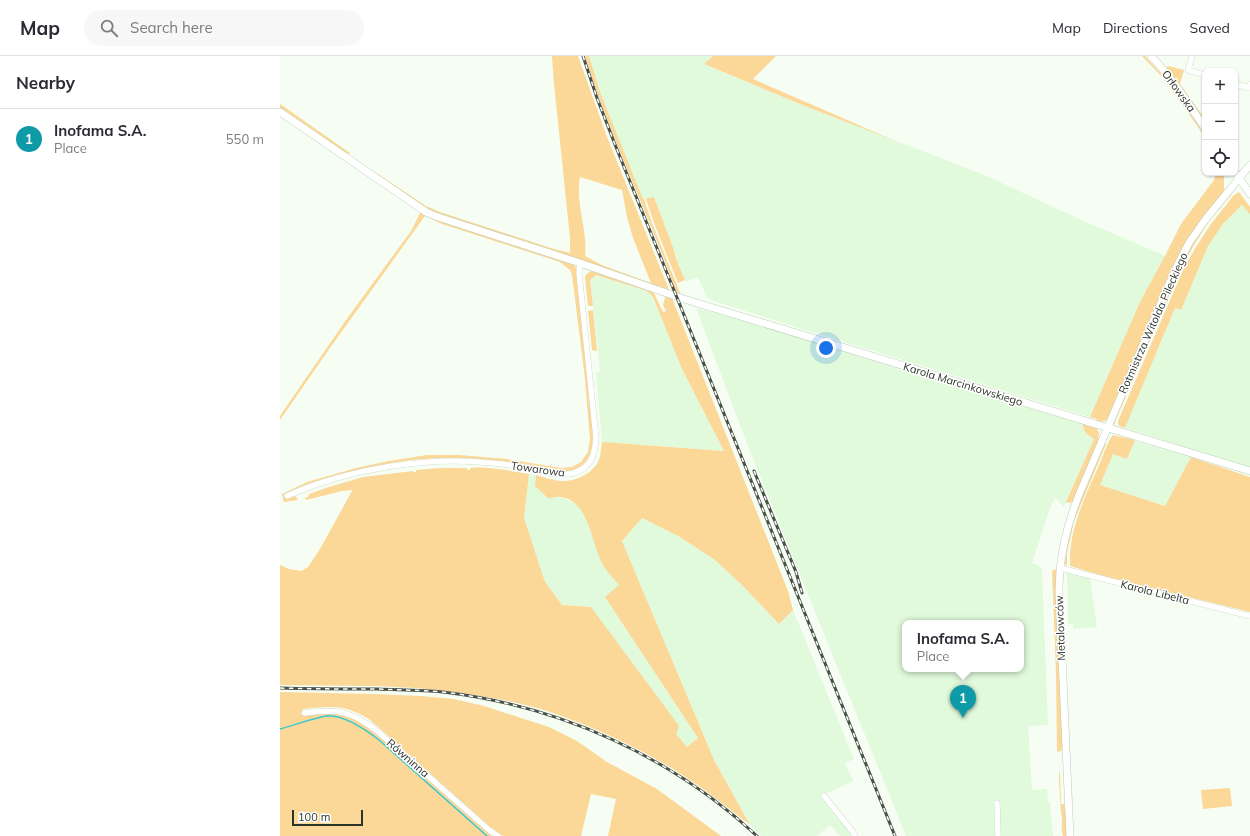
<!DOCTYPE html>
<meta charset="utf-8">
<style>
:root{--surface:#fff;--page:#f7f7f7;--text:#2b2b33;--muted:#7c7c81;--line:#e1e1e2;--accent:#6f5bd5}
body{margin:0;font-family:Mulish,sans-serif;background:var(--page);color:var(--text)}
.controls{position:absolute;right:12px;top:12px;display:grid;overflow:hidden;border-radius:8px;box-shadow:0 1px 3px #0004}
.controls button{width:36px;height:36px;display:grid;place-items:center;padding:0;border:0;border-bottom:1px solid var(--line);background:var(--surface);color:var(--text);font:20px sans-serif}
.scale{position:absolute;left:12px;bottom:10px;width:71px;box-sizing:border-box;padding-left:4px;border:2px solid #2c342a;border-top:0;font-size:11px;line-height:14px;white-space:nowrap;color:#2c342a;-webkit-text-stroke:3px #fff;paint-order:stroke}
.you{position:absolute;left:546px;top:292px;width:14px;height:14px;margin:-10px;border:3px solid #fff;border-radius:50%;background:#1a73e8;box-shadow:0 0 0 6px #1a73e833}
.badge{display:grid;place-items:center;width:26px;height:26px;border-radius:50%;background:var(--accent);color:#fff;font-size:13px;font-weight:700}
.pin{position:absolute;translate:-50% -33px;filter:drop-shadow(0 1px 2px #0008)}
.pin::after{content:'';position:absolute;top:21px;width:14px;height:12px;background:inherit;clip-path:polygon(0 0,100% 0,50% 100%)}
.popup{position:absolute;left:622px;top:564px;width:122px;height:52px;box-sizing:border-box;display:grid;place-content:center;border-radius:8px;background:var(--surface);filter:drop-shadow(0 1px 3px #0005);font-size:13px;white-space:nowrap;color:var(--muted)}
.popup b{font-size:15px;color:var(--text)}
.popup::after{content:'';position:absolute;left:50%;top:100%;margin-left:-8px;border:8px solid transparent;border-top-color:var(--surface)}
.list{margin:0;padding:0;list-style:none}
h2{display:flex;justify-content:space-between;align-items:center;height:52px;margin:0;padding:0 16px;font-size:17px}
h2 small{font-size:13px;font-weight:400;color:var(--muted)}
.list li{display:grid;grid-template-columns:26px 1fr auto;gap:12px;align-items:center;box-sizing:border-box;height:60px;padding:0 16px;border-top:1px solid var(--line)}
.list b{display:block;font-size:15px;white-space:nowrap}
.list p{margin:0;font-size:13px;white-space:nowrap;color:var(--muted)}
.list em{font-size:13px;font-style:normal;color:var(--muted)}
.icon{flex:none;width:22px;height:22px;fill:none;stroke:currentColor;stroke-width:2;stroke-linecap:round;stroke-linejoin:round}
.map{position:relative;flex:none;width:970px;height:780px;overflow:hidden}
header{display:flex;align-items:center;gap:24px;box-sizing:border-box;height:56px;padding:0 20px;background:var(--surface);border-bottom:1px solid var(--line)}
header strong{font-size:19px}
nav{display:flex;gap:22px;margin-inline-start:auto;font-size:14px}
.search{width:280px;height:36px;background:var(--page);display:flex;align-items:center;gap:10px;box-sizing:border-box;padding:0 14px;border-radius:22px;color:var(--muted);font-size:15px}
main{display:flex}
aside{flex:1;background:var(--surface)}
.map>svg:first-child{display:block}
</style>
<header>
<strong>Map</strong>
<div class="search"><svg class="icon" aria-label="search" viewBox="0 0 24 24"><circle cx="10" cy="10" r="6"/><path d="M15 15l6 6"/></svg>Search here</div>
<nav><a>Map</a><a>Directions</a><a>Saved</a></nav>
</header>
<main>
<aside>
<h2>Nearby<small></small></h2>
<ul class="list">
<li><span class="badge" style="background:#0f9aa8">1</span><div><b>Inofama S.A.</b><p>Place</p></div><em>550 m</em></li>
</ul>
</aside>
<div class="map">
<svg width="970" height="780" viewBox="0 0 970 780">
<rect width="100%" height="100%" fill="#f6fef4"/>
<g fill="#e1fadb" fill-rule="evenodd">
<path d="M309,0h124l-8,9 95,39 182,70 104,48 80,34 -26,46 -50,115 -288,-88 -88,-28 -7,-3 -9,-21 -12,5 -10,-23 -2,-9 -20,-53 -11,3 -43,-108z"/>
<path d="M963,148l7,10v254l-125,-40 50,-120 6,2 27,-64 15,-22z"/>
<path d="M316,219l51,16 6,6 29,72 42,82 -122,-9 -6,-70h4l-10,-93z"/>
<path d="M416,252l45,12 186,58 156,46v4l11,11 -30,68 -9,-9 -5,10 -18,55 6,2 4,5 6,155 -20,1 4,64 15,-1 1,13h2l3,34h-147l-157,-387zM625,567h116v46h-116z"/>
<path d="M854,385l57,16 -25,49 -66,-21 13,-31 15,4z"/>
<path d="M249,418l7,1 -1,11 35,15 9,5 8,15 15,42 17,23 -14,11 93,141 -10,9 -13,-13 -84,-127 -29,-2 -17,-23 -21,-64z"/>
<path d="M362,462l38,19 35,23 28,26 36,38 14,-14 61,149 -9,4 8,18 -28,13 1,1 -4,2 6,10 24,27 -2,2h-10l-10,-11 -13,11h-56l-11,-11 -36,-65 -92,-219z"/>
<path d="M787,517l23,5 7,49 -24,2v-5h-5z"/>
</g>
<g fill="#fbd798" fill-rule="evenodd">
<path d="M272,0h26l29,81 63,155 -235,-78 -61,-40 1,-2 51,34 14,6 111,36 19,5v-15l-16,-154zM300,121l42,13 5,27 6,21 18,45 -49,-18 -17,-9c3,-26 -10,-53 -5,-79z"/>
<path d="M305,0h4l11,36 43,107h1l8,24 29,72 -4,-1c-28,-80 -67,-156 -92,-238z"/>
<path d="M433,0h63l-23,23 140,61 -93,-36 -96,-40z"/>
<path d="M862,0h3l24,27 36,52v2l-41,-58z"/>
<path d="M888,10l16,4 -4,14 25,35v5l-39,-55z"/>
<path d="M0,48l70,49 -3,2 -67,-46z"/>
<path d="M936,117h8v16l1,1 -54,81 -63,147c-2,4 -7,4 -11,3v-2l-7,-2 50,-115 25,-46 16,-32 33,-44z"/>
<path d="M959,136l11,15v7l-8,-9 -19,19 -15,22 -27,64 -6,-2 -50,120 -6,-2 -1,-3v-2l65,-151 13,-23 15,-23 23,-29z"/>
<path d="M949,137l2,2 -22,26 -15,24 -14,25 -65,152v3l-2,-2 65,-154 13,-25z"/>
<path d="M374,141l20,53 2,9 9,21 -7,3 -24,-60 -8,-24z"/>
<path d="M141,155l152,52 3,5 17,163c0,17 -2,34 -21,39 -17,5 -53,-7 -72,-9 -29,-3 -59,-4 -89,-1 -22,3 -44,8 -65,13 -21,5 -42,11 -61,21l10,2 3,4 -14,2 -2,-8 25,-12 49,-14 33,-7 38,-6h32l48,4 54,9 11,-1 9,-5 7,-10 2,-13 -5,-60 -13,-104 -2,-5 -10,-8 -118,-38 -17,-8 -93,129 -52,75v-4l4,-6 62,-90 65,-89z"/>
<path d="M312,215l2,1v-1l59,20 10,21 3,-1 -3,-6 2,-8 7,1 116,293 5,19 -14,14 -36,-38 -28,-26 -35,-23 -38,-19 -20,23 92,219 36,65c-22,-17 -43,-34 -66,-49 -40,-26 -85,-47 -131,-63 -39,-13 -86,-20 -128,-24 -17,-2 -34,-2 -51,-3 -31,0 -63,-1 -94,-1v-120l9,4 12,2 7,-4 12,-18 32,-58 -1,-1 -9,1 -36,9 -1,-2 3,-1 1,-3 20,-7 34,-10 50,-6v1h3v-2l25,-2h26v2h3v-2c19,-2 39,3 59,6l-5,44 21,64 17,23 29,2 88,119 -3,8 11,13 11,-9 -93,-141 14,-12c-6,-7 -13,-14 -17,-22 -11,-21 -13,-62 -41,-66 -4,-1 -9,1 -13,1l-13,-12 1,-11c8,2 16,5 24,6 15,1 33,-7 39,-21 2,-6 2,-12 3,-18l122,9 -42,-82 -29,-72 -6,-6 -51,-16 -6,5 3,26h-5l-3,-30 4,-4z"/>
<path d="M313,254l4,41 -5,-1 -4,-39z"/>
<path d="M803,368l14,5 2,4 -1,6v3l-24,59 -4,2 -4,-1 28,-63c-6,-4 -11,-7 -11,-15z"/>
<path d="M833,379l22,5 -8,19 -14,-5 -13,31 65,21 26,-49 59,20v135l-140,-34 -40,-12c-2,-36 16,-71 30,-103 4,-9 7,-21 13,-28z"/>
<path d="M824,387l2,1 -32,77 -7,32v13l-2,-2 -1,-5 8,-38z"/>
<path d="M775,513l2,2 6,176 -2,4 -2,1 -2,-1 -1,-78 -4,-102z"/>
<path d="M0,636l94,2 47,2 33,3 30,7 65,21 28,14 30,21 50,27 64,47h-113l8,-37 -25,-5 -10,42h-78l-14,-10 -120,-107c-24,-15 -39,-13 -66,-10v6l28,-2 11,2 16,5 9,6 37,31 88,79h-212z"/>
<path d="M779,716h1l1,32h3l2,13v19h-3c-2,-6 -1,-10 -1,-16 -2,-16 -3,-32 -3,-48z"/>
<path d="M950,732l2,18 -29,3 -2,-19z"/>
</g>
<g fill="none" stroke-linecap="round" stroke-linejoin="round">
<path stroke="#3ac9ce" stroke-width="1.5" d="M0,673c15,-4 30,-10 46,-13 18,-2 40,14 53,24l108,96"/>
<defs>
<g id="minor">
<path d="M912,0l-4,14 17,5"/>
<path d="M955,28l14,4 1,-4"/>
<path d="M7,440c61,-27 139,-40 205,-33 11,1 23,2 34,5 15,3 32,9 48,5 17,-5 21,-19 22,-35l-17,-165 1,-10"/>
<path d="M780,512l190,48"/>
<path d="M24,657c33,-4 46,-3 73,18l112,99 9,6"/>
<path d="M544,740l29,36 2,4"/>
<path d="M717,747l1,33"/>
</g>
<g id="tertiary">
<path d="M871,0c21,22 37,47 54,72"/>
<path d="M0,56l146,100 9,4 145,47 104,36 566,172"/>
<path d="M955,116l15,22"/>
<path d="M790,780l-11,-244c0,-36 8,-69 22,-102l95,-222 13,-25 16,-23 45,-55"/>
</g>
</defs>
<use href="#minor" stroke="#baceb6" stroke-width="6"/>
<use href="#tertiary" stroke="#baceb6" stroke-width="8"/>
<use href="#minor" stroke="#fff" stroke-width="5.5"/>
<use href="#tertiary" stroke="#fff" stroke-width="7"/>
<defs>
<g id="rail">
<path d="M303,0l14,42 19,49 279,689"/>
<path d="M474,415l42,101 6,21"/>
<path d="M0,632c32,1 65,1 97,1 22,1 44,1 66,3 117,14 228,64 314,144"/>
</g>
</defs>
<use href="#rail" stroke="#495147" stroke-width="3"/>
<use href="#rail" stroke="#fff" stroke-width="1.5" stroke-dasharray="4.5" stroke-linecap="butt"/>
</g>
<g text-anchor="middle" dominant-baseline="central" stroke-width="3" stroke-linejoin="round" paint-order="stroke">
<g font-size="11" fill="#2c342a" stroke="#fff">
<text transform="translate(899 35) rotate(54)">Orłowska</text>
<text transform="translate(873 267) rotate(-66)">Rotmistrza Witolda Pileckiego</text>
<text transform="translate(683 328) rotate(17)">Karola Marcinkowskiego</text>
<text transform="translate(258 413) rotate(8)">Towarowa</text>
<text transform="translate(875 536) rotate(14)">Karola Libelta</text>
<text transform="translate(780 572) rotate(-92)">Metalowców</text>
<text transform="translate(128 702) rotate(41)">Równinna</text>
</g>
</g>
</svg>
<div class="controls">
<button>+</button>
<button>−</button>
<button><svg class="icon" aria-label="locate" viewBox="0 0 24 24"><circle cx="12" cy="12" r="6"/><path d="M12 2v4M12 18v4M2 12h4M18 12h4"/></svg></button>
</div>
<div class="scale">100 m</div>
<div class="you"></div>
<div class="pin badge" style="left:683px;top:662px;background:#0f9aa8">1</div>
<div class="popup"><b>Inofama S.A.</b>Place</div>
</div>
</main>
